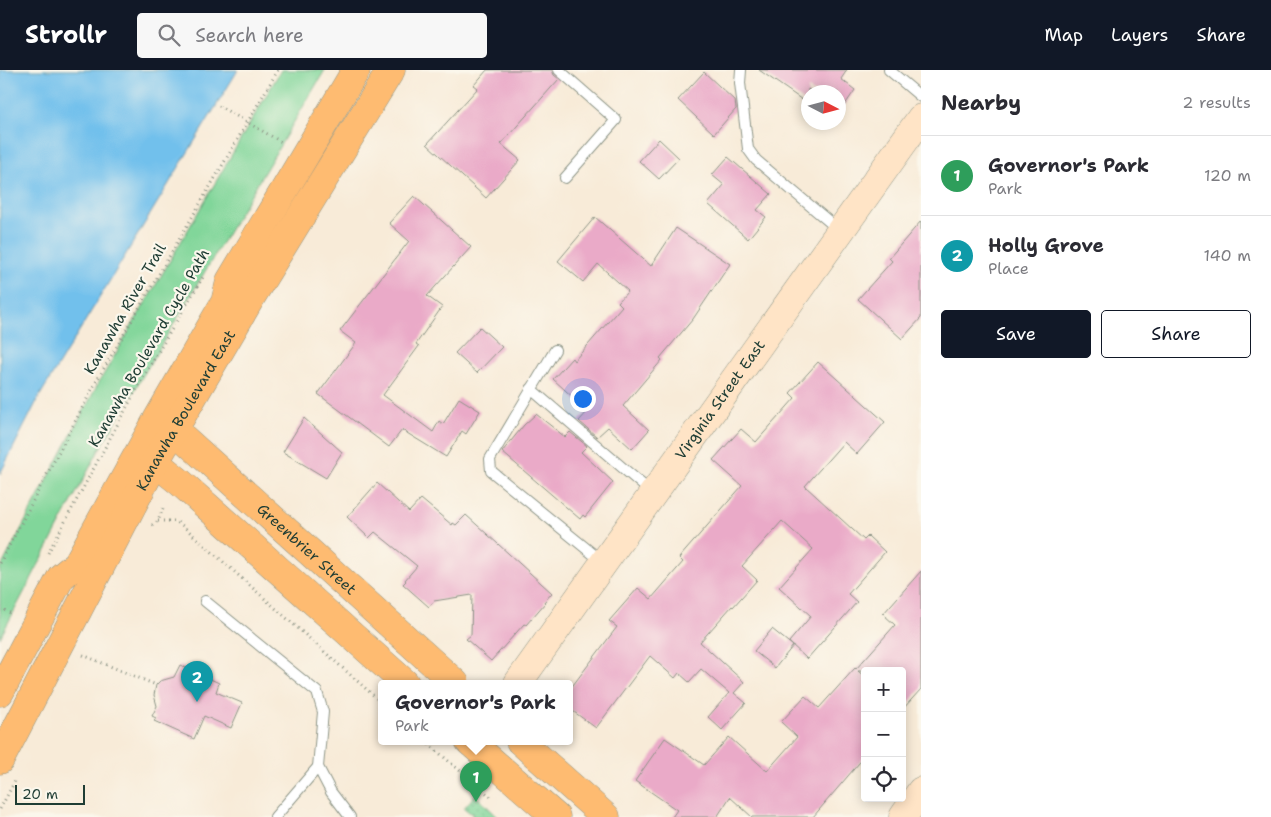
<!DOCTYPE html>
<meta charset="utf-8">
<style>
:root{--surface:#fff;--page:#f7f7f7;--text:#2b2b33;--muted:#7c7c81;--line:#e1e1e2;--accent:#111827}
body{margin:0;font-family:"Shantell Sans",sans-serif;background:var(--page);color:var(--text)}
.controls{position:absolute;right:15px;bottom:15px;display:grid;overflow:hidden;border-radius:5px;box-shadow:0 2px 12px #0003}
.controls button{width:45px;height:45px;display:grid;place-items:center;padding:0;border:0;border-bottom:1px solid var(--line);background:var(--surface);color:var(--text);font:25px sans-serif}
.compass{position:absolute;left:801px;top:15px;width:45px;height:45px;border-radius:50%;background:var(--surface);box-shadow:0 2px 12px #0003;rotate:96deg}
.scale{position:absolute;left:15px;bottom:12px;width:70px;box-sizing:border-box;padding-left:5px;border:2px solid #1f3d34;border-top:0;font-size:14px;line-height:18px;white-space:nowrap;color:#1f3d34;-webkit-text-stroke:4px #fbf7ec;paint-order:stroke}
.you{position:absolute;left:582px;top:328px;width:18px;height:18px;margin:-12px;border:4px solid #fff;border-radius:50%;background:#1a73e8;box-shadow:0 0 0 8px #1a73e833}
.badge{display:grid;place-items:center;width:32px;height:32px;border-radius:50%;background:var(--accent);color:#fff;font-size:16px;font-weight:700}
.pin{position:absolute;translate:-50% -41px;filter:drop-shadow(0 1px 2px #0008)}
.pin::after{content:'';position:absolute;top:26px;width:18px;height:15px;background:inherit;clip-path:polygon(0 0,100% 0,50% 100%)}
.popup{position:absolute;left:378px;top:610px;width:195px;height:65px;box-sizing:border-box;display:grid;place-content:center;border-radius:5px;background:var(--surface);filter:drop-shadow(0 1px 4px #0005);font-size:16px;white-space:nowrap;color:var(--muted)}
.popup b{font-size:19px;color:var(--text)}
.popup::after{content:'';position:absolute;left:50%;top:100%;margin-left:-10px;border:10px solid transparent;border-top-color:var(--surface)}
.list{margin:0;padding:0;list-style:none}
h2{display:flex;justify-content:space-between;align-items:center;height:65px;margin:0;padding:0 20px;font-size:21px}
h2 small{font-size:16px;font-weight:400;color:var(--muted)}
.list li{display:grid;grid-template-columns:32px 1fr auto;gap:15px;align-items:center;box-sizing:border-box;height:80px;padding:0 20px;border-top:1px solid var(--line)}
.list b{display:block;font-size:19px;white-space:nowrap}
.list p{margin:0;font-size:16px;white-space:nowrap;color:var(--muted)}
.list em{font-size:16px;font-style:normal;color:var(--muted)}
.actions{display:flex;gap:10px;padding:15px 20px}
.actions a{flex:1;padding:11px 0;border:1px solid var(--accent);border-radius:5px;text-align:center;font-size:18px;color:var(--accent)}
.actions .main{background:var(--accent);color:#fff}
.icon{flex:none;width:28px;height:28px;fill:none;stroke:currentColor;stroke-width:2;stroke-linecap:round;stroke-linejoin:round}
.map{position:relative;flex:none;width:921px;height:747px;overflow:hidden}
header{display:flex;align-items:center;gap:30px;box-sizing:border-box;height:70px;padding:0 25px;background:var(--accent);color:#fff}
header strong{font-size:24px}
nav{display:flex;gap:28px;margin-inline-start:auto;font-size:18px}
.search{width:350px;height:45px;background:var(--page);display:flex;align-items:center;gap:12px;box-sizing:border-box;padding:0 18px;border-radius:5px;color:var(--muted);font-size:19px}
main{display:flex}
aside{flex:1;background:var(--surface)}
.map>svg:first-child{display:block}
</style>
<header>
<strong>Strollr</strong>
<div class="search"><svg class="icon" aria-label="search" viewBox="0 0 24 24"><circle cx="10" cy="10" r="6"/><path d="M15 15l6 6"/></svg>Search here</div>
<nav><a>Map</a><a>Layers</a><a>Share</a></nav>
</header>
<main>
<div class="map">
<svg width="921" height="747" viewBox="0 0 921 747">
<defs>
<pattern id="park-dots" width="8" height="8" patternUnits="userSpaceOnUse" patternTransform="scale(1.25)"><rect width="8" height="8" fill="#81d69a"/><path d="M2 2h.1M6 6h.1" fill="none" stroke="#69af7e" stroke-width="1.8" stroke-linecap="round"/></pattern>
</defs>
<rect width="100%" height="100%" fill="#fbf7ec"/>
<filter id="ink" filterUnits="userSpaceOnUse"><feTurbulence type="fractalNoise" baseFrequency=".02" numOctaves="2"/><feDisplacementMap in="SourceGraphic" scale="10" xChannelSelector="R" yChannelSelector="G"/><feConvolveMatrix kernelMatrix="1 2 1 2 8 2 1 2 1" color-interpolation-filters="sRGB"/></filter>
<filter id="wash" filterUnits="userSpaceOnUse"><feTurbulence type="fractalNoise" baseFrequency=".0096" numOctaves="4" result="noise"/><feDisplacementMap in="SourceGraphic" scale="20" xChannelSelector="R" yChannelSelector="G"/><feGaussianBlur stdDeviation="1.12" result="paint"/><feColorMatrix in="noise" values="0 0 0 0 0 0 0 0 0 0 0 0 0 0 0 0 0 1.4 0 .05"/><feComposite in="paint" operator="in"/></filter>
<g filter="url(#wash)">
<rect width="100%" height="100%" fill="#f8ebd8"/>
<path fill="#81d69a" stroke="#508a67" d="M281,0h44l-225,378 -100,190v-69l98,-185z"/>
<path fill="url(#park-dots)" stroke="#508a67" d="M475,725l23,22h-27l2,-2 -9,-7z"/>
<path fill="#71c0ec" stroke="#487e90" d="M0,0h238l-199,327 -39,77z"/>
<g id="blocks">
<g fill="#eaaac8">
<path d="M487,0h65l2,5 5,4 -58,65 19,16 -34,38 -59,-54 51,-56 -4,-3z"/>
<path d="M759,0h88l-6,9 14,11 -15,22 -2,-2v-18h-24l-6,-3v15z"/>
<path d="M704,2l31,29 1,8 -22,25 -36,-34z"/>
<path d="M659,69l20,19 -20,21 -20,-18z"/>
<path d="M728,87l43,37 -14,16 9,7 -18,22 -40,-35 16,-19 -12,-10z"/>
<path d="M414,126l57,51 -44,49 15,11 -26,37 3,2 -36,49 50,37 6,-11 4,3 16,-26 21,13 -14,23 -4,-3 -16,26 -44,-27 -13,17 -71,-53 38,-51 -16,-12 69,-90 -20,-18z"/>
<path d="M595,147l56,49 25,-38 54,36 -37,55 -33,39 2,2 -39,46 26,24 -17,19 -24,-22 -11,10 -18,-16 9,-10 -35,-32 19,-21 2,3 48,-55 -4,-4 10,-11 -30,-27 -15,18 -25,-21z"/>
<path d="M921,151v97l-19,21 -44,-40 34,-38 -3,-3z"/>
<path d="M480,257l22,20 -25,26 -22,-20z"/>
<path d="M818,292l67,60 -28,32 -13,-12 -39,44 59,54 4,-4 17,16 -37,42 9,8 -50,57 -18,-17 22,-26 -32,-29 34,-38 -31,-28 -40,45 15,14 -24,27 -1,-1 -32,36 44,40 -10,11 12,10 -24,27 -14,-13 21,-24 -28,-24 -12,13 -10,-9 -4,5 -25,-22 -54,72 -26,-19v-20l47,-62 -8,-6 29,-33 13,11 32,-37 -4,-4 63,-72 -29,-26 28,-31 15,13 39,-44 -5,-5z"/>
<path d="M536,344l29,23 5,-5 17,14 -6,6 32,30 -28,35 -2,-2 -3,4 -78,-67 22,-27z"/>
<path d="M304,348l38,34 -16,26 -43,-26z"/>
<path d="M377,413l32,29 12,-13 31,26 1,-2 3,2 10,-10 86,78 -8,9 1,1 -19,22 -2,-1 -33,37 -25,-22 5,-4 1,-40 -38,6 -5,6 -26,-23 3,-3 -1,-1 12,-14 -42,-34 -6,6 -22,-21z"/>
<path d="M921,501v118l-19,21v-39h-44l7,6v79l-52,61h-61l-22,-20 -13,20h-45l5,-7 -42,-29 30,-43 39,27 25,-28 38,34 30,-34 -16,-15 24,-26 14,12 36,-40 1,1 39,-44 -12,-11z"/>
<path d="M772,559l21,17 -18,22 -21,-17z"/>
<path d="M180,595l39,18 -3,9 26,11 -11,25 -27,-12 -10,23 -40,-18 2,-3 -4,-2 5,-10 -3,-11 2,-10 4,-4 14,-4z"/>
</g>
</g>
</g>
<g filter="url(#ink)">
<use href="#blocks" fill-opacity="0" stroke="#8c9486" stroke-width="1"/>
<g fill="none" stroke-linecap="round" stroke-linejoin="round">
<defs>
<g id="lane">
<path d="M559,0l57,50 -51,58"/>
<path d="M741,0l-1,13 8,66 8,11 83,70"/>
<path d="M889,0l32,27"/>
<path d="M555,280l-65,109 1,12 113,92"/>
<path d="M531,319l121,104"/>
<path d="M205,531l112,91 6,20 -5,55"/>
<path d="M275,747l43,-50 13,25 19,25"/>
</g>
<g id="secondary">
<path id="s1" d="M518,613l403,-565"/>
<path d="M903,747l18,-26"/>
</g>
<g id="primary">
<path id="s2" d="M161,348l294,265"/>
<path d="M141,381l40,32 224,200"/>
<path d="M0,622l61,-115 16,-13 82,-148 66,-114 5,-21 126,-211"/>
<path d="M469,671l87,76"/>
<path d="M520,671l86,76"/>
<path id="s3" d="M0,690l155,-298 97,-166 139,-226"/>
</g>
</defs>
<use href="#lane" stroke="#8c9486" stroke-width="12"/>
<use href="#secondary" stroke="#8c9486" stroke-width="29"/>
<use href="#primary" stroke="#8c9486" stroke-width="29"/>
<g stroke="#8c9486" stroke-width="3" stroke-dasharray="1 4" stroke-linecap="butt">
<path d="M219,36l64,37"/>
<path d="M158,451h17l8,5 199,177"/>
<path d="M152,455l6,-4 6,-15"/>
<path d="M48,483l94,-174 61,-102"/>
<path d="M0,493l96,-181 182,-312"/>
<path d="M0,538l12,6"/>
<path d="M83,585l73,30"/>
<path d="M425,671l66,56"/>
<path d="M0,739l15,-28"/>
</g>
<use href="#lane" stroke="#fff" stroke-width="10"/>
<use href="#secondary" stroke="#ffe4c6" stroke-width="28"/>
<use href="#primary" stroke="#febb71" stroke-width="28"/>
</g>
</g>
<g text-anchor="middle" dominant-baseline="central" stroke-width="4.5" stroke-linejoin="round" paint-order="stroke">
<g font-size="15" fill="#1f3d34" stroke="#fbf7ec">
<text transform="translate(125 239) rotate(-60)">Kanawha River Trail</text>
<text transform="translate(149 278) rotate(-60)">Kanawha Boulevard Cycle Path</text>
<text stroke="none"><textPath href="#s1" startOffset="348">Virginia Street East</textPath></text>
<text stroke="none"><textPath href="#s3" startOffset="396">Kanawha Boulevard East</textPath></text>
<text stroke="none"><textPath href="#s2" startOffset="196">Greenbrier Street</textPath></text>
</g>
</g>
</svg>
<div class="controls">
<button>+</button>
<button>−</button>
<button><svg class="icon" aria-label="locate" viewBox="0 0 24 24"><circle cx="12" cy="12" r="6"/><path d="M12 2v4M12 18v4M2 12h4M18 12h4"/></svg></button>
</div>
<svg class="compass" viewBox="-18 -18 36 36"><path d="M0-13l5 13h-10z" fill="#e53935"/><path d="M0 13l5-13h-10z" fill="#7c7c81"/></svg>
<div class="scale">20 m</div>
<div class="you"></div>
<div class="pin badge" style="left:476px;top:732px;background:#2e9e5b">1</div>
<div class="popup"><b>Governor's Park</b>Park</div>
<div class="pin badge" style="left:197px;top:632px;background:#0f9aa8">2</div>
</div>
<aside>
<h2>Nearby<small>2 results</small></h2>
<ul class="list">
<li><span class="badge" style="background:#2e9e5b">1</span><div><b>Governor's Park</b><p>Park</p></div><em>120 m</em></li>
<li><span class="badge" style="background:#0f9aa8">2</span><div><b>Holly Grove</b><p>Place</p></div><em>140 m</em></li>
</ul>
<div class="actions"><a class="main">Save</a><a>Share</a></div>
</aside>
</main>
